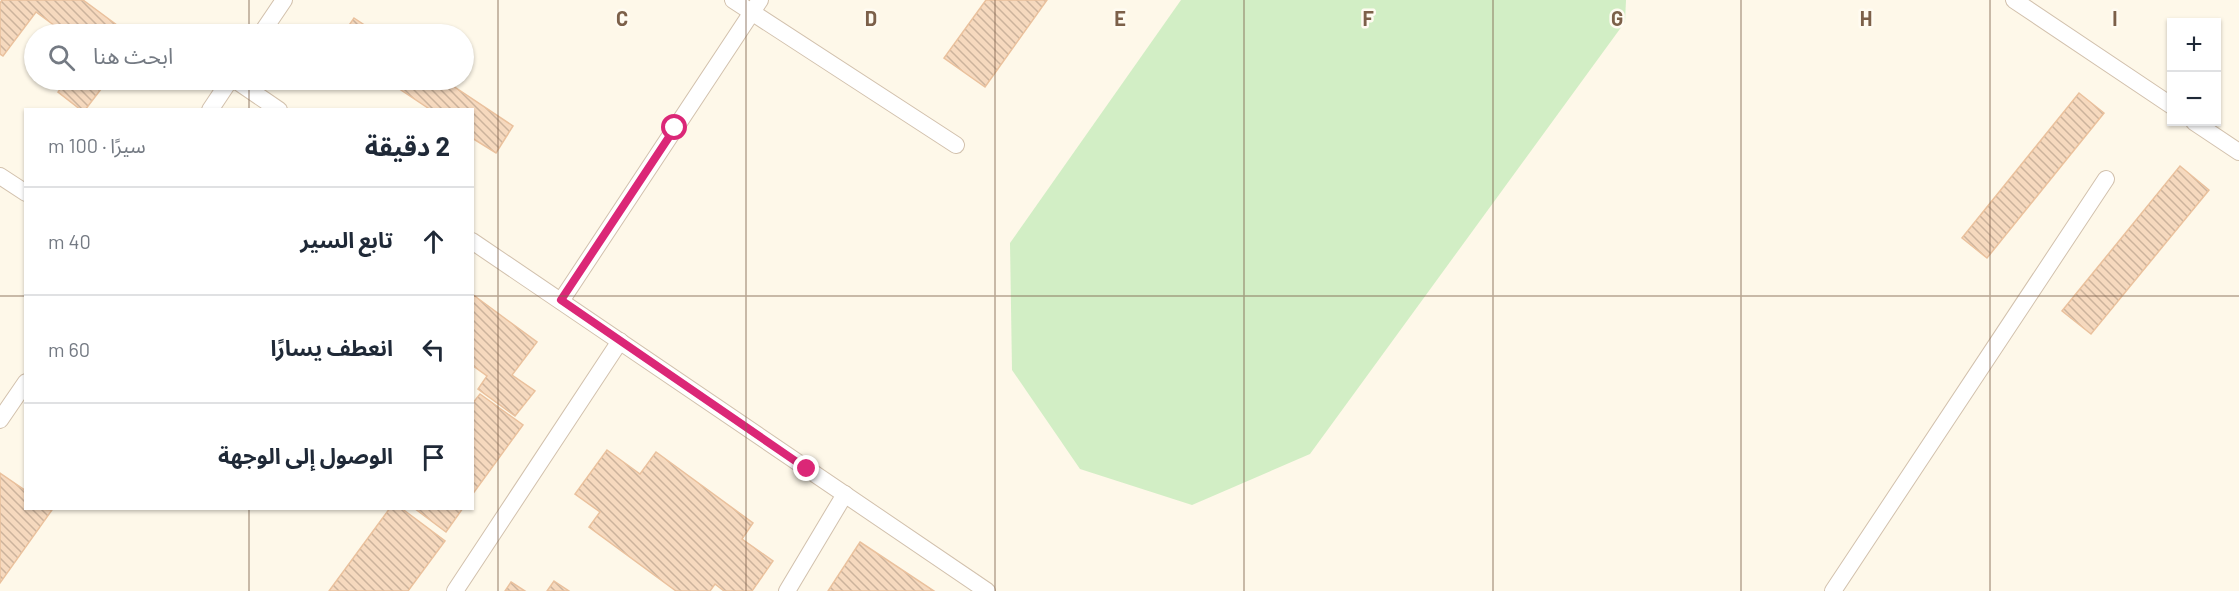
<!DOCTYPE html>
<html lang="ar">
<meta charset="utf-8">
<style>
:root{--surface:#fff;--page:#f2f2f3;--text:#1f2937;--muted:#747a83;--line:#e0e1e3}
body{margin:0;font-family:Barlow,"Noto Sans Arabic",sans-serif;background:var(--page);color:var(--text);direction:rtl}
.controls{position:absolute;right:18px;top:18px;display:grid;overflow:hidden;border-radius:0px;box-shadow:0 2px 4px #0004}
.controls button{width:54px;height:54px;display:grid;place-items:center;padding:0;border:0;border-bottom:2px solid var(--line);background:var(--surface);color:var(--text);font:30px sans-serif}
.stop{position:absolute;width:18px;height:18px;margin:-14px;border:4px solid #db2777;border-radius:50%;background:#fff}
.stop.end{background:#db2777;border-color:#fff;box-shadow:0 2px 6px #0008}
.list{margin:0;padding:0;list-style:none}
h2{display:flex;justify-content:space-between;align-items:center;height:78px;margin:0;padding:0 24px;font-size:26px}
h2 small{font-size:20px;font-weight:400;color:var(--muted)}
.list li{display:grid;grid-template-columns:39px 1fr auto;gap:18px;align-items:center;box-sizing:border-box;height:108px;padding:0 24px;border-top:2px solid var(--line)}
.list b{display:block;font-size:22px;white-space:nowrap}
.list em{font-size:20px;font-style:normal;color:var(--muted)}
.icon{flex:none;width:33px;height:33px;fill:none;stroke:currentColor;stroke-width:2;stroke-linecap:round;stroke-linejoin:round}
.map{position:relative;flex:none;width:2239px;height:591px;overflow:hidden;direction:ltr}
.search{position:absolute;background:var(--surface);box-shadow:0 2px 4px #0004;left:24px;top:24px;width:450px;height:66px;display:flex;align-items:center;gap:15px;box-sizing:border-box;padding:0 21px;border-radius:33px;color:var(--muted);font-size:22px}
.panel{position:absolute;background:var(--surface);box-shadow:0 2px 4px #0004;left:24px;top:108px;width:450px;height:402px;border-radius:0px;direction:rtl}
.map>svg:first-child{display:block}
</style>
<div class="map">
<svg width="2239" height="591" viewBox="0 0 2239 591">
<defs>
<pattern id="building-back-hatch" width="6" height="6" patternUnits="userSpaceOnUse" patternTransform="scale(1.5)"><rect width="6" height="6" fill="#f6d9be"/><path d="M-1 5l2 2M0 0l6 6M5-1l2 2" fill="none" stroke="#ccb39c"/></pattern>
</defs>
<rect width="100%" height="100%" fill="#fef8e9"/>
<path fill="#d2eec5" d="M1181,0h445l-1,22 -315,432 -118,51 -112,-36 -68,-99 -2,-127z"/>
<g fill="url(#building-back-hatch)" stroke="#eac19d" stroke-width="1.5">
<path d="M2,0h81l46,34h-63l-30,-22 -33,44 -3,-2v-51z"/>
<path d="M986,0h61l-62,87 -41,-29z"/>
<path d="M354,18l24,16h-35z"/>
<path d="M67,80h41l-23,30h-4l-23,-18z"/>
<path d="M386,80h58l69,46 -17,27 -24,-15v-28h-41z"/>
<path d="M2079,93l25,20 -117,145 -25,-20z"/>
<path d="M2180,166l29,24 -118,144 -29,-23z"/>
<path d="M472,294l65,48 -25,33 23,16 -20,25 -37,-27 9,-13 -15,-11z"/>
<path d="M480,394l43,31 -51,70v-91z"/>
<path d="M607,450l33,24 16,-22 97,71 -11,16 31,22 -21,30h-28l-9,-7 -5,7h-34l-87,-64 11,-15 -25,-18z"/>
<path d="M0,473l26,18v17l26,2 -52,73z"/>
<path d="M390,508h11l44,33 -37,50h-79z"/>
<path d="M414,508h49l-17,24z"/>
<path d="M860,542l74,49h-106z"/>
<path d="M554,581l15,10h-22z"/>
<path d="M511,582l14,9h-20z"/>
</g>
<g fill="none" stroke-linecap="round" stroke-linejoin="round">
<defs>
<g id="lane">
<path d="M733,0l223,145"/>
<path d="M2014,0l158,106"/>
<path d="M261,34l23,-34"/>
<path d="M235,80l44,30"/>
<path d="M210,110l20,-30"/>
<path d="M2194,122l45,30"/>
<path d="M0,176l26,17"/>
<path d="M472,241l515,350"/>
<path d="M561,301l199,-301"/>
<path d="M0,420l26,-38"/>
<path d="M455,591l165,-250"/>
<path d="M787,591l58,-97"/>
<path d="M1833,591l273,-412"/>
</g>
</defs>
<use href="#lane" stroke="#d2c1ad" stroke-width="18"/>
<use href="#lane" stroke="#fff" stroke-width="16"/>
</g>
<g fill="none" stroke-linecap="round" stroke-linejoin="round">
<path stroke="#db2777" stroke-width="8" d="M675,128l-114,172 246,169"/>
</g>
<path fill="none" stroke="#7c6049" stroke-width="1.5" stroke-opacity="0.55" d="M249,0v34M498,0v591M746,0v591M995,0v591M1244,0v591M1493,0v591M1741,0v591M1990,0v591M249,80v30M0,296h26M472,296h1767M249,508v83"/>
<g font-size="20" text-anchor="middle" font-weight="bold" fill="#7c6049" stroke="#fffbf1" stroke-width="5" stroke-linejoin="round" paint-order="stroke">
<text x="622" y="26">C</text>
<text x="871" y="26">D</text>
<text x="1120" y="26">E</text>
<text x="1368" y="26">F</text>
<text x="1617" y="26">G</text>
<text x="1866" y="26">H</text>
<text x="2115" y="26">I</text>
</g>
</svg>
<div class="controls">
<button>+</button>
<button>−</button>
</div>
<div class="stop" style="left:675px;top:128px"></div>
<div class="stop end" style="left:807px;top:469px"></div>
<div class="search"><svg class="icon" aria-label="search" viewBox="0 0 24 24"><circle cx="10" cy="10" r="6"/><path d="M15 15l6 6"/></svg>ابحث هنا</div>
<section class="panel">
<h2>2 دقيقة<small>سيرًا · 100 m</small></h2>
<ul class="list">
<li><svg class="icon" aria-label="ahead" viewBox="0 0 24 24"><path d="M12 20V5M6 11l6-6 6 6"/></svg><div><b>تابع السير</b></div><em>40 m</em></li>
<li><svg class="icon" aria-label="left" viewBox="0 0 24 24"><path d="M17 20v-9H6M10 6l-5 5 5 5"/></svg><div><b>انعطف يسارًا</b></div><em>60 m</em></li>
<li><svg class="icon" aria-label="arrive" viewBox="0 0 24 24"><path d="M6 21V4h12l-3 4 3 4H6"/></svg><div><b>الوصول إلى الوجهة</b></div></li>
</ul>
</section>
</div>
